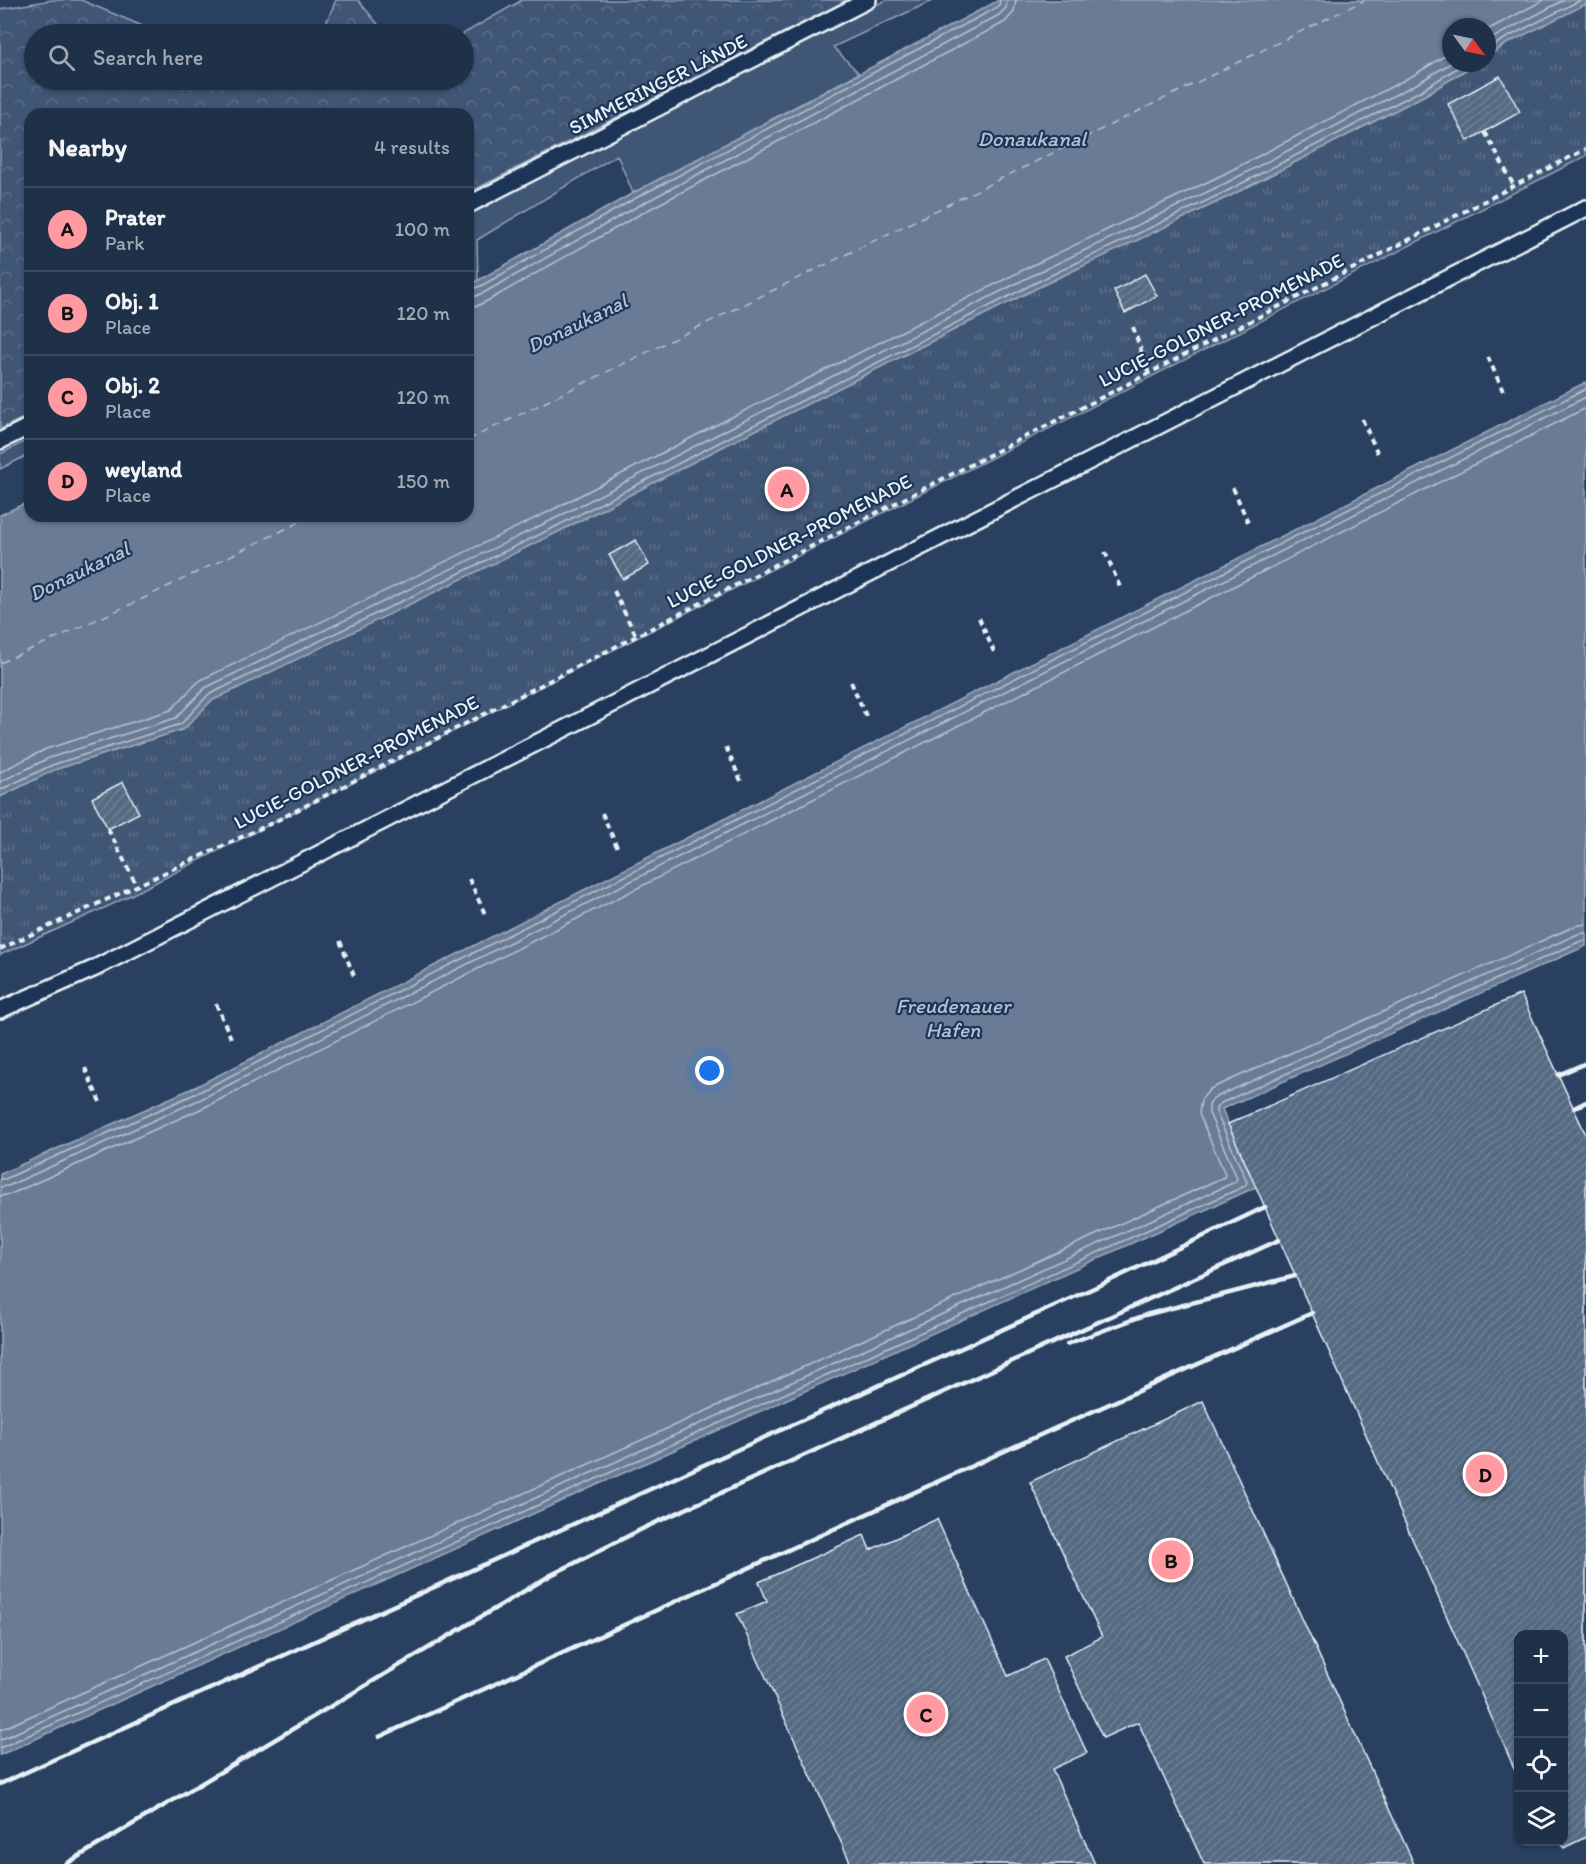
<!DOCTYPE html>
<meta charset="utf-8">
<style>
:root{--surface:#1f3049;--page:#273850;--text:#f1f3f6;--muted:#a1a9b4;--line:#3c4b61;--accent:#ff9aa2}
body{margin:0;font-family:Itim,sans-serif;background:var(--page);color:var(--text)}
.controls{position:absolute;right:18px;bottom:18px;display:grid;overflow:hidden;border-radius:12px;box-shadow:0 2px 4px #0004}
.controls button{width:54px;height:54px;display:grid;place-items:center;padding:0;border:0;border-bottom:2px solid var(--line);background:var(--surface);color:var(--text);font:30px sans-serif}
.compass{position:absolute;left:1442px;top:18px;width:54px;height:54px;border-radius:50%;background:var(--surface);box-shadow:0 2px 4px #0004;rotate:123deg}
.you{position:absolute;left:710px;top:1071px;width:21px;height:21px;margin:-15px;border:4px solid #fff;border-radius:50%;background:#1a73e8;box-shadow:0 0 0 9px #1a73e833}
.badge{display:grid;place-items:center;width:39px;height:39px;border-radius:50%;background:var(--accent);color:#111;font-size:20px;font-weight:700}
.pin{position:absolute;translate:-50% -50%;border:3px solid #fff;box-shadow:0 2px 6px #0006}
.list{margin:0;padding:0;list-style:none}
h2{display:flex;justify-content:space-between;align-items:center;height:78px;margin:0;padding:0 24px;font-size:26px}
h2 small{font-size:20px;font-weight:400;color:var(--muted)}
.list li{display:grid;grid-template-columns:39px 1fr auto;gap:18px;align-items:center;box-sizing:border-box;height:84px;padding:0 24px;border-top:2px solid var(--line)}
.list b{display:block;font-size:22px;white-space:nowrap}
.list p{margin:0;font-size:20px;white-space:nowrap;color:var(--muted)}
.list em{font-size:20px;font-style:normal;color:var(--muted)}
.icon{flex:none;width:33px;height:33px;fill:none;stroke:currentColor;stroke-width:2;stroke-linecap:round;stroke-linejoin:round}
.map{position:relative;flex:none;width:1586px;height:1864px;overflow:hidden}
.search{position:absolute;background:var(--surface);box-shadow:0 2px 4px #0004;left:24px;top:24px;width:450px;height:66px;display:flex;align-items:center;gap:15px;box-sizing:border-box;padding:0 21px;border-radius:33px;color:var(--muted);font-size:22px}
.panel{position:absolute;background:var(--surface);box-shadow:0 2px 4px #0004;left:24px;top:108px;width:450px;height:414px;border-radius:18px}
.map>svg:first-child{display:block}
</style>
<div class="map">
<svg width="1586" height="1864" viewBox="0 0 1586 1864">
<defs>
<pattern id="forest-crowns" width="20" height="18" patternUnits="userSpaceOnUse" patternTransform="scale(1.5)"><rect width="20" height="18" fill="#415774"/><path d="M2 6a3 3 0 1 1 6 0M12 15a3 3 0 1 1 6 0" fill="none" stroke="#5c7089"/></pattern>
<pattern id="park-tufts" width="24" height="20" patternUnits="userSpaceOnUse" patternTransform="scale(1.5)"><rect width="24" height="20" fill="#415774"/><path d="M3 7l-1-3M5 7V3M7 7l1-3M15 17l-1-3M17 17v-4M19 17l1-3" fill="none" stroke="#5c7089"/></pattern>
<pattern id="building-hatch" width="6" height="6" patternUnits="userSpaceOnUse" patternTransform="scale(1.5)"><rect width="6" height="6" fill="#556a83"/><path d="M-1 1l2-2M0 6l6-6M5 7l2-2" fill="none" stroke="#6d8095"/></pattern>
</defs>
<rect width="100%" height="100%" fill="#294061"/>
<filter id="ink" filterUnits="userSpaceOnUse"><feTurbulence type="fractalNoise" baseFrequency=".0167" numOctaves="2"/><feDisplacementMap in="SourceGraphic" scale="12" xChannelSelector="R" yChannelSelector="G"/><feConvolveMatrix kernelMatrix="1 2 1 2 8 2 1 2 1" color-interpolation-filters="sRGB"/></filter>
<g filter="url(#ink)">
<g fill="#415774" stroke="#94a4b6" stroke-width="1.5">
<path d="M886,0h48l-101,47 26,26 -226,120 -16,-38 -140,85 1,40 -10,6v-72z"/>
<path d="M30,439v15l-30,15v-15z"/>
</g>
<g fill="url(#forest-crowns)" stroke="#94a4b6" stroke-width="1.5">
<path d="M52,0h29l71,30 17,4h-135v46h430l-1,-46 59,-34h325l-379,193v-79h-438v301l-30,14v-420z"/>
<path d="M336,0h22l28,34h-75l15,-11z"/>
</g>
<path fill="url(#park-tufts)" stroke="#94a4b6" stroke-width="1.5" d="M1586,4v152l-1473,748 -113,51v-158l54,-27 130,-41 27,-28 345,-168 172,-89 315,-159 187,-89 195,-101 52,-32h10v-6l21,-14z"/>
<g fill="#6b7c95" stroke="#9dabbd" stroke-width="1.5">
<path d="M999,0h587v4l-78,39 -21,13v-29h-36v36h26l-52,32 -195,101 -187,89 -315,159 -172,89 -345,168 -27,28 -130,41 -54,27v-282l30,-14v15h438v-230l165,-93z"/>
<path d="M1586,382v564l-364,163 34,78 -1256,568v-581l195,-87z"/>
</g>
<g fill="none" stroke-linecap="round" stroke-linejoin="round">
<g stroke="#b6c2d0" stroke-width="1.5">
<path d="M1487,30l57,-30"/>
<path d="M1487,41l77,-41"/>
<path d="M1487,49l19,-11 75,-38"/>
<path d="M468,290l13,-4 155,-88 360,-190 3,-3 1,-5"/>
<path d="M468,298l6,-1 11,-5 155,-87 359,-190 7,-7 1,-8"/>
<path d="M468,307l9,-1 12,-6 155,-88 361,-190 9,-10 2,-12"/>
<path d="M0,772l46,-23 125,-39 24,-25 6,-5 345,-167 172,-89 315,-159 187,-89 194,-101 37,-23"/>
<path d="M0,782l49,-24 127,-40 29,-30 345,-167 172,-89 315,-159 187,-89 194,-101 33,-20"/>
<path d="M0,790l52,-25 129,-41 27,-29 345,-167 173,-89 315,-159 186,-89 195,-101 43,-27"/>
<path d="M0,1179h5l192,-86 1389,-704"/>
<path d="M0,1187l8,-1 193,-87 1385,-702"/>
<path d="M0,1196l11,-2 194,-87 1381,-699"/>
<path d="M0,1730l1224,-553 1,-3 -26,-60 2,-14 9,-11 365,-163 11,-2"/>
<path d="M0,1740l1235,-558 2,-4 -28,-65v-8l5,-7 364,-164 8,-1"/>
<path d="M0,1748l1245,-562 2,-4 -31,-70v-4l3,-4 362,-163h5"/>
</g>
<g stroke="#b6c2d0" stroke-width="1.5" stroke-dasharray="8 6" stroke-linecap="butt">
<path d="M468,440l897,-440"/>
<path d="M0,663l136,-61 176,-86"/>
</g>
</g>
<g fill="url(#building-hatch)" stroke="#e8f1f8" stroke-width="1.5">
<path d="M1500,76l20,36 -52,29 -20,-37z"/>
<path d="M1145,274l12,22 -32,17 -11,-22z"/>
<path d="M636,540l13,25 -26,14 -14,-24z"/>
<path d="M123,782l16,31 -31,16 -16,-31z"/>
<path d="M1521,994l65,141v702l-22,11 -4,-6h4v-208h-46v143l-290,-653z"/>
<path d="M1203,1401l211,463h-210l-66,-142 -35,16 -39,-82 38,-19 -72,-155z"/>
<path d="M937,1519l71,157 36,-17 43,94 -35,16 43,95h-244l-114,-250 30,-13 -8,-19 105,-47 6,15z"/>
</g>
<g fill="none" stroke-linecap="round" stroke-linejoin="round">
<defs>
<g id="service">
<path d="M468,205l400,-205"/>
<path d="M0,441l30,-15"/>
<path d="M0,1010l93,-41 1493,-761"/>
</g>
</defs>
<use href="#service" stroke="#e8f1f8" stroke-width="20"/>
<g stroke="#e8f1f8" stroke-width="4" stroke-dasharray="6 4.5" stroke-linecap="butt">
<path d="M1485,132l29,54"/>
<path d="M1133,327l16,47"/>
<path d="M1488,357l15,34"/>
<path d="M1362,419l16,35"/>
<path d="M1233,488l15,34"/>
<path d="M1105,552l15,35"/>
<path d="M614,591l22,45"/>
<path d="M979,618l15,34"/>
<path d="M851,682l15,34"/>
<path d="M726,747l15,34"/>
<path d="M602,813l15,34"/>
<path d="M108,829l29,57"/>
<path d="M469,879l16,35"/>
<path d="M340,941l14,35"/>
<path d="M0,949l272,-126 1314,-674"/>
<path d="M216,1004l15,34"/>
<path d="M85,1068l15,34"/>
</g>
<use href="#service" stroke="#1d3557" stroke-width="15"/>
<g stroke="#e8f1f8" stroke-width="4.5">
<path d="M1558,1075l28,-12"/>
<path d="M1574,1108l12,-6"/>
<path d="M1067,1344l78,-29 150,-39"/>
<path d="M379,1737l630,-288 303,-136"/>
<path d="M0,1784l1107,-502 158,-75"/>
<path d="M66,1864l485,-289 95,-48 633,-287"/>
</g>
</g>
</g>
<g text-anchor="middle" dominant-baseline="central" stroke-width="4.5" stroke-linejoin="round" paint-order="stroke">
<g font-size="20" fill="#e8f1f8" stroke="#1d3557">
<text transform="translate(658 84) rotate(-27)">SIMMERINGER LÄNDE</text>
<text transform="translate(1221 320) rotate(-27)">LUCIE-GOLDNER-PROMENADE</text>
<text transform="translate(789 541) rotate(-27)">LUCIE-GOLDNER-PROMENADE</text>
<text transform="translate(356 762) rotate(-27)">LUCIE-GOLDNER-PROMENADE</text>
</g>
<g font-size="21" font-style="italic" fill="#b6c2d0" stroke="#1d3557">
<text x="1032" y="138">Donaukanal</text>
<text transform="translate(577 323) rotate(-26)">Donaukanal</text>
<text transform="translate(79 571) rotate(-26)">Donaukanal</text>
<text x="953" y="1005">Freudenauer<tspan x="953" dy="24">Hafen</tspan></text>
</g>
</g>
</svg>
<div class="controls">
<button>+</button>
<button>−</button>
<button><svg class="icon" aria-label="locate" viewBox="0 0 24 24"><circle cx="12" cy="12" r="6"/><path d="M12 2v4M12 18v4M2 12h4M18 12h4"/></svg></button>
<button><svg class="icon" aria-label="layers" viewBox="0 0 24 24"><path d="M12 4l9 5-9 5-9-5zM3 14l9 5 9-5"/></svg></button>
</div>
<svg class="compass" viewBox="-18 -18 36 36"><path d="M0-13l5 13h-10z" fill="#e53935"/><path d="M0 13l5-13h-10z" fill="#a1a9b4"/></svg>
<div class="you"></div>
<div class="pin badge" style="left:787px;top:489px">A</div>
<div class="pin badge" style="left:1171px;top:1560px">B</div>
<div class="pin badge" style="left:926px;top:1714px">C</div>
<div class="pin badge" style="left:1485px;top:1474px">D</div>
<div class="search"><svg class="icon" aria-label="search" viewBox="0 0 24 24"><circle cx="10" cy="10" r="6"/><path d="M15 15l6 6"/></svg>Search here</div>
<section class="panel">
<h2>Nearby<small>4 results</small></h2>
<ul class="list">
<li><span class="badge">A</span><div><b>Prater</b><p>Park</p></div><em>100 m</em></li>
<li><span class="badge">B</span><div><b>Obj. 1</b><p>Place</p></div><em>120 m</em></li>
<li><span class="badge">C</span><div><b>Obj. 2</b><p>Place</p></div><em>120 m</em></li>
<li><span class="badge">D</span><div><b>weyland</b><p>Place</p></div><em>150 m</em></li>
</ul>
</section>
</div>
